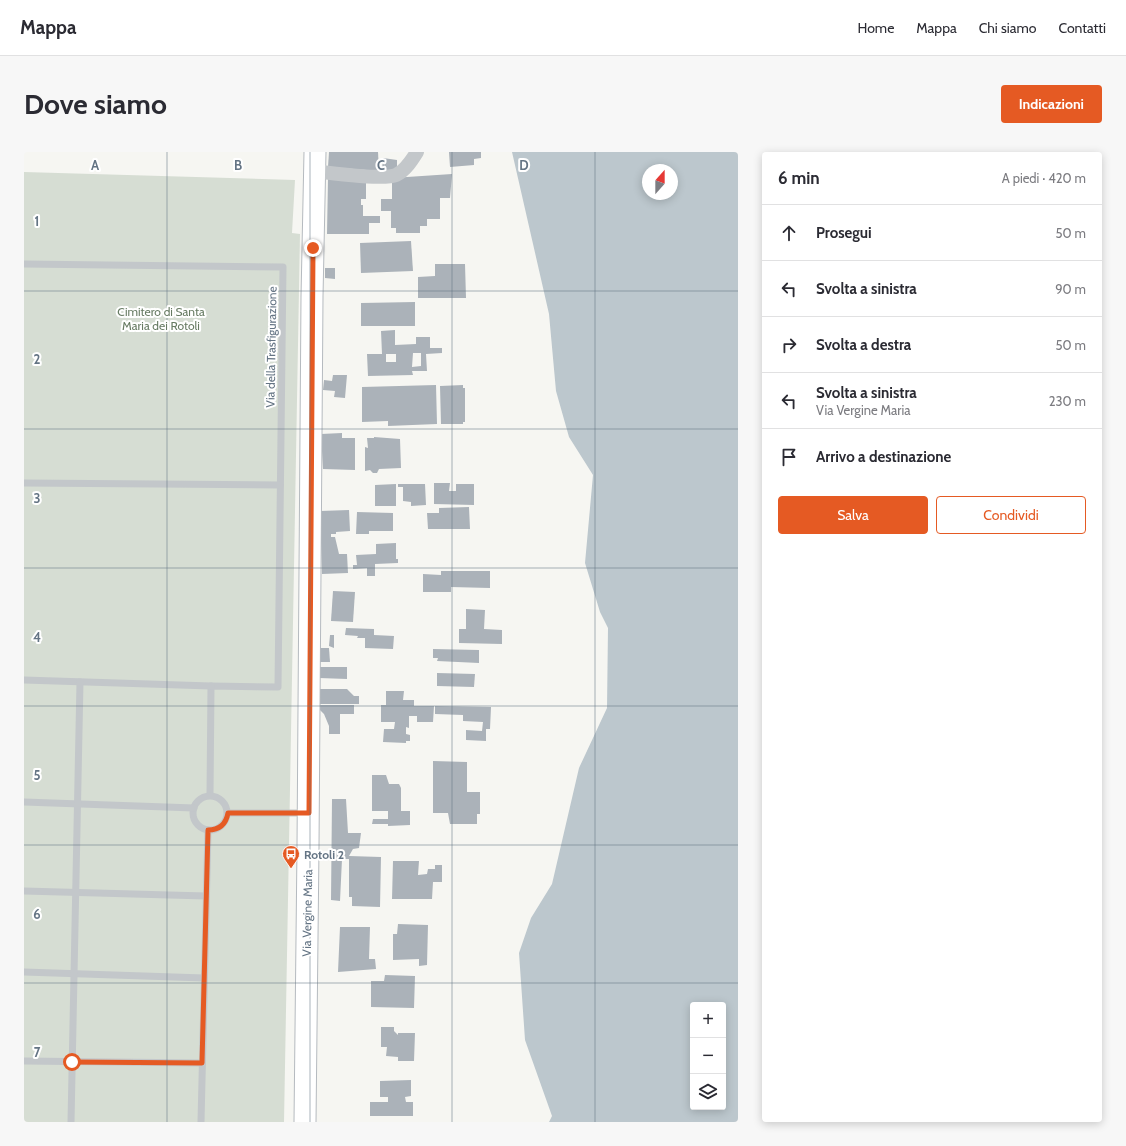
<!DOCTYPE html>
<html lang="it">
<meta charset="utf-8">
<style>
:root{--surface:#fff;--page:#f7f7f7;--text:#2b2b33;--muted:#7c7c81;--line:#e1e1e2;--accent:#e55a23}
body{margin:0;font-family:Cabin,sans-serif;background:var(--page);color:var(--text)}
.controls{position:absolute;right:12px;bottom:12px;display:grid;overflow:hidden;border-radius:4px;box-shadow:0 2px 10px #0003}
.controls button{width:36px;height:36px;display:grid;place-items:center;padding:0;border:0;border-bottom:1px solid var(--line);background:var(--surface);color:var(--text);font:20px sans-serif}
.compass{position:absolute;left:618px;top:12px;width:36px;height:36px;border-radius:50%;background:var(--surface);box-shadow:0 2px 10px #0003;rotate:21deg}
.stop{position:absolute;width:12px;height:12px;margin:-9px;border:3px solid #e55a23;border-radius:50%;background:#fff}
.stop.end{background:#e55a23;border-color:#fff;box-shadow:0 1px 4px #0008}
.list{margin:0;padding:0;list-style:none}
h2{display:flex;justify-content:space-between;align-items:center;height:52px;margin:0;padding:0 16px;font-size:17px}
h2 small{font-size:13px;font-weight:400;color:var(--muted)}
.list li{display:grid;grid-template-columns:26px 1fr auto;gap:12px;align-items:center;box-sizing:border-box;height:56px;padding:0 16px;border-top:1px solid var(--line)}
.list b{display:block;font-size:15px;white-space:nowrap}
.list p{margin:0;font-size:13px;white-space:nowrap;color:var(--muted)}
.list em{font-size:13px;font-style:normal;color:var(--muted)}
.actions{display:flex;gap:8px;padding:12px 16px}
.actions a{flex:1;padding:9px 0;border:1px solid var(--accent);border-radius:4px;text-align:center;font-size:14px;color:var(--accent)}
.actions .main{background:var(--accent);color:#fff}
.icon{flex:none;width:22px;height:22px;fill:none;stroke:currentColor;stroke-width:2;stroke-linecap:round;stroke-linejoin:round}
.map{position:relative;flex:none;width:714px;height:970px;overflow:hidden;border-radius:4px}
header{display:flex;align-items:center;gap:24px;box-sizing:border-box;height:56px;padding:0 20px;background:var(--surface);border-bottom:1px solid var(--line)}
header strong{font-size:19px}
nav{display:flex;gap:22px;margin-inline-start:auto;font-size:14px}
.intro{display:flex;align-items:center;justify-content:space-between;box-sizing:border-box;height:96px;padding:0 24px}
h1{margin:0;font-size:28px}
.button{padding:10px 18px;border-radius:4px;background:var(--accent);color:#fff;font-size:14px;font-weight:700}
main{display:flex;gap:24px;padding:0 24px}
aside{flex:1;background:var(--surface);border-radius:4px;box-shadow:0 2px 10px #0003}
.map>svg:first-child{display:block}
</style>
<header>
<strong>Mappa</strong>
<nav><a>Home</a><a>Mappa</a><a>Chi siamo</a><a>Contatti</a></nav>
</header>
<div class="intro"><h1>Dove siamo</h1><a class="button">Indicazioni</a></div>
<main>
<div class="map">
<svg width="714" height="970" viewBox="0 0 714 970">
<rect width="100%" height="100%" fill="#f6f6f2"/>
<path fill="#d6ddd3" d="M0,20l271,8 -3,53 8,1 -16,888h-260z"/>
<path fill="#bcc7cd" fill-rule="evenodd" d="M488,0h226v970h-189l3,-6 -27,-76 -6,-87 12,-35 21,-34 27,-116 28,-60 1,-80 -8,-16 -15,-49 8,-88 -24,-38 -13,-46 -7,-77zM624,18h24v24h-24zM669,853h30v102h-30z"/>
<g fill="#abb2b9" fill-rule="evenodd">
<path d="M305,0h49l1,19 -51,-4z"/>
<path d="M425,0h32v6l-7,1v6l-24,2z"/>
<path d="M359,6l14,2v10h-15z"/>
<path d="M428,22l-2,24h-10v21h-13v7h-7v7h-24v-5h-5v-17h-10v-12h11v-21z"/>
<path d="M304,26h38v21h-5v6h2v11h17v7h-11v11h-42z"/>
<path d="M387,89l2,30 -52,2 -1,-30z"/>
<path d="M411,112h30l1,34h-48v-21l17,-1z"/>
<path d="M301,116h10v11l-10,-1z"/>
<path d="M391,150v24h-54v-23z"/>
<path d="M371,178v15l21,-1v-7h14v11h12v5l-16,1 1,17h-15l1,4 -45,1 -1,-22h15l-1,-23zM389,201h8v13l-9,1zM362,202h10v8h-10z"/>
<path d="M309,223h14l-2,23 -11,-1 1,-6 -12,-1 1,-10 8,1z"/>
<path d="M412,233l1,39 -49,2v-5l-26,1v-35z"/>
<path d="M439,233v3h2v34h-2v2h-22l-1,-38z"/>
<path d="M318,281v5h13v32l-32,-1 -2,-35z"/>
<path d="M350,285l26,2 1,29 -22,1 -2,4h-4l-3,-3 -5,1v-24l3,1 -1,-10h7z"/>
<path d="M410,331h16l-1,8h7v-7h18v21l-40,-1z"/>
<path d="M372,332v22h-21v-21z"/>
<path d="M374,332h27l1,21 -15,1v-4l-8,-1v-14h-5z"/>
<path d="M445,355l1,22h-42l-1,-16h12v-5z"/>
<path d="M325,358l1,21 -14,1v2h-5v3h4l4,17h8l1,19 -26,1 -2,-63z"/>
<path d="M333,360l36,1v18h-24v3h-13z"/>
<path d="M372,391v16h2v4l-23,1v12h-8v-8l-14,1v-4h4l-1,-10 20,-1v-10z"/>
<path d="M417,419h49v17l-39,-1v5h-28v-18l18,1z"/>
<path d="M309,439l22,1 -2,30 -22,-1z"/>
<path d="M442,457l19,1 -1,19 18,1v14l-43,-1v-14h7z"/>
<path d="M322,476l28,1v6l20,1 -1,13 -28,-1v-10h-8l1,-2 -13,-1z"/>
<path d="M306,483h4v13l-5,-2z"/>
<path d="M296,496h9l1,14h-10z"/>
<path d="M409,497l46,1v13l-42,-2 1,-3h-5z"/>
<path d="M295,515h28v12l-28,-1z"/>
<path d="M413,521l38,1 -1,13 -37,-1z"/>
<path d="M296,537h27l7,7h5v8h-39z"/>
<path d="M362,539h18l-1,9h11v6h20l-1,16h-16v-6h-8v12l-3,-1v7l4,1v6h-4v2l-23,-1 1,-13h10l1,-7h-14v-17h5z"/>
<path d="M295,553h35v9h-14v20h-11v-8l-5,-12 -5,-5z"/>
<path d="M411,554l56,1 -1,22h-4v12l-20,-1v-10l16,1 1,-9 -20,-1v-6l-28,-1z"/>
<path d="M409,609l34,1v30h13v22h-3v10h-27l-2,-11h-15z"/>
<path d="M348,623h14l3,9h10l2,4v23h9v14l-22,1v-2h-16l1,-5h15v-8h-16z"/>
<path d="M308,647h14l2,34h13l-2,15 -6,1 -4,7 32,1 -1,50 -28,-1v-9h-3v-38h-7l-2,42 -9,-1z"/>
<path d="M369,709h26l-1,14 9,-1 1,-5h7v-4h7v17h-9l-1,17h-40z"/>
<path d="M374,772l30,1 -1,40 -8,1v-7l-26,1v-26h4z"/>
<path d="M316,775h30l-1,32h6l1,10 -38,3z"/>
<path d="M361,823l30,1 -1,32 -43,-1v-26h13z"/>
<path d="M357,875h13v4l4,4v-2h17l-1,28h-16v-4l-12,-1 1,-9h-6z"/>
<path d="M387,928v16l-6,1 1,5h7v14h-43v-14h18v-5h-8v-16z"/>
</g>
<g fill="none" stroke-linecap="round" stroke-linejoin="round">
<defs>
<path id="secondary" d="M281,970l3,-275 4,-550 3,-145"/>
</defs>
<use href="#secondary" stroke="#b5babf" stroke-width="23"/>
<g stroke="#c3c7ca" stroke-width="7">
<path d="M0,112l259,3 -5,420 -67,-1 -1,109"/>
<path d="M0,331l256,2"/>
<path d="M0,528l187,6"/>
<circle cx="186" cy="661" r="17"/>
<path d="M0,650l170,6"/>
<path d="M204,661h78"/>
<path d="M0,739l182,5"/>
<path d="M0,820l180,6"/>
<path d="M0,909l178,2"/>
<path d="M47,970l9,-440"/>
<path d="M177,970l7,-292"/>
</g>
<path stroke="#c3c7ca" stroke-width="14" d="M290,19c15,2 70,9 82,4 9,-4 16,-15 21,-23"/>
<use href="#secondary" stroke="#fff" stroke-width="21"/>
</g>
<g fill="none" stroke-linecap="round" stroke-linejoin="round">
<path stroke="#e55a23" stroke-width="5" d="M48,910l130,1 6,-233c11,0 18,-6 20,-17h81l4,-565"/>
</g>
<path fill="none" stroke="#647484" stroke-width="1" stroke-opacity="0.55" d="M143,0v970M286,0v970M428,0v970M571,0v970M0,139h714M0,277h714M0,416h714M0,554h714M0,693h714M0,831h714"/>
<defs>
<symbol id="bus-pin" viewBox="-11 -11 22 30"><path d="M0 17L-7.5 6A9.5 9.5 0 1 1 7.5 6Z" fill="#e55a23" stroke="#fff"/><path d="M-5-6H5V4H4V6H2V4H-2V6H-4V4H-5ZM-3.5-4V0h7V-4ZM-3.5 1.2v1.5H-2V1.2ZM2 1.2v1.5H3.5V1.2Z" fill="#fff"/></symbol>
</defs>
<g fill-rule="evenodd">
<use href="#bus-pin" x="257" y="692" width="20" height="27"/>
</g>
<g text-anchor="middle" dominant-baseline="central" stroke-width="4" stroke-linejoin="round" paint-order="stroke">
<g font-size="12" fill="#677b63" stroke="#fff">
<text x="137" y="159">Cimitero di Santa<tspan x="137" dy="14">Maria dei Rotoli</tspan></text>
</g>
<g font-size="12" fill="#647484" stroke="#fff">
<text transform="translate(247 195) rotate(-89)">Via della Trasfigurazione</text>
<text transform="translate(283 761) rotate(-89)">Via Vergine Maria</text>
</g>
<g font-size="12" font-weight="bold" fill="#647484" stroke="#fff" text-anchor="start">
<text x="280" y="702">Rotoli 2</text>
</g>
</g>
<g font-size="13" text-anchor="middle" font-weight="bold" fill="#647484" stroke="#fff" stroke-width="4" stroke-linejoin="round" paint-order="stroke">
<text x="71" y="18">A</text>
<text x="214" y="18">B</text>
<text x="357" y="18">C</text>
<text x="500" y="18">D</text>
<text x="13" y="74">1</text>
<text x="13" y="212">2</text>
<text x="13" y="351">3</text>
<text x="13" y="490">4</text>
<text x="13" y="628">5</text>
<text x="13" y="767">6</text>
<text x="13" y="905">7</text>
</g>
</svg>
<div class="controls">
<button>+</button>
<button>−</button>
<button><svg class="icon" aria-label="layers" viewBox="0 0 24 24"><path d="M12 4l9 5-9 5-9-5zM3 14l9 5 9-5"/></svg></button>
</div>
<svg class="compass" viewBox="-18 -18 36 36"><path d="M0-13l5 13h-10z" fill="#e53935"/><path d="M0 13l5-13h-10z" fill="#7c7c81"/></svg>
<div class="stop" style="left:48px;top:910px"></div>
<div class="stop end" style="left:289px;top:96px"></div>
</div>
<aside>
<h2>6 min<small>A piedi · 420 m</small></h2>
<ul class="list">
<li><svg class="icon" aria-label="ahead" viewBox="0 0 24 24"><path d="M12 20V5M6 11l6-6 6 6"/></svg><div><b>Prosegui</b></div><em>50 m</em></li>
<li><svg class="icon" aria-label="left" viewBox="0 0 24 24"><path d="M17 20v-9H6M10 6l-5 5 5 5"/></svg><div><b>Svolta a sinistra</b></div><em>90 m</em></li>
<li><svg class="icon" aria-label="right" viewBox="0 0 24 24"><path d="M7 20v-9h11M14 6l5 5-5 5"/></svg><div><b>Svolta a destra</b></div><em>50 m</em></li>
<li><svg class="icon" aria-label="left" viewBox="0 0 24 24"><path d="M17 20v-9H6M10 6l-5 5 5 5"/></svg><div><b>Svolta a sinistra</b><p>Via Vergine Maria</p></div><em>230 m</em></li>
<li><svg class="icon" aria-label="arrive" viewBox="0 0 24 24"><path d="M6 21V4h12l-3 4 3 4H6"/></svg><div><b>Arrivo a destinazione</b></div></li>
</ul>
<div class="actions"><a class="main">Salva</a><a>Condividi</a></div>
</aside>
</main>
